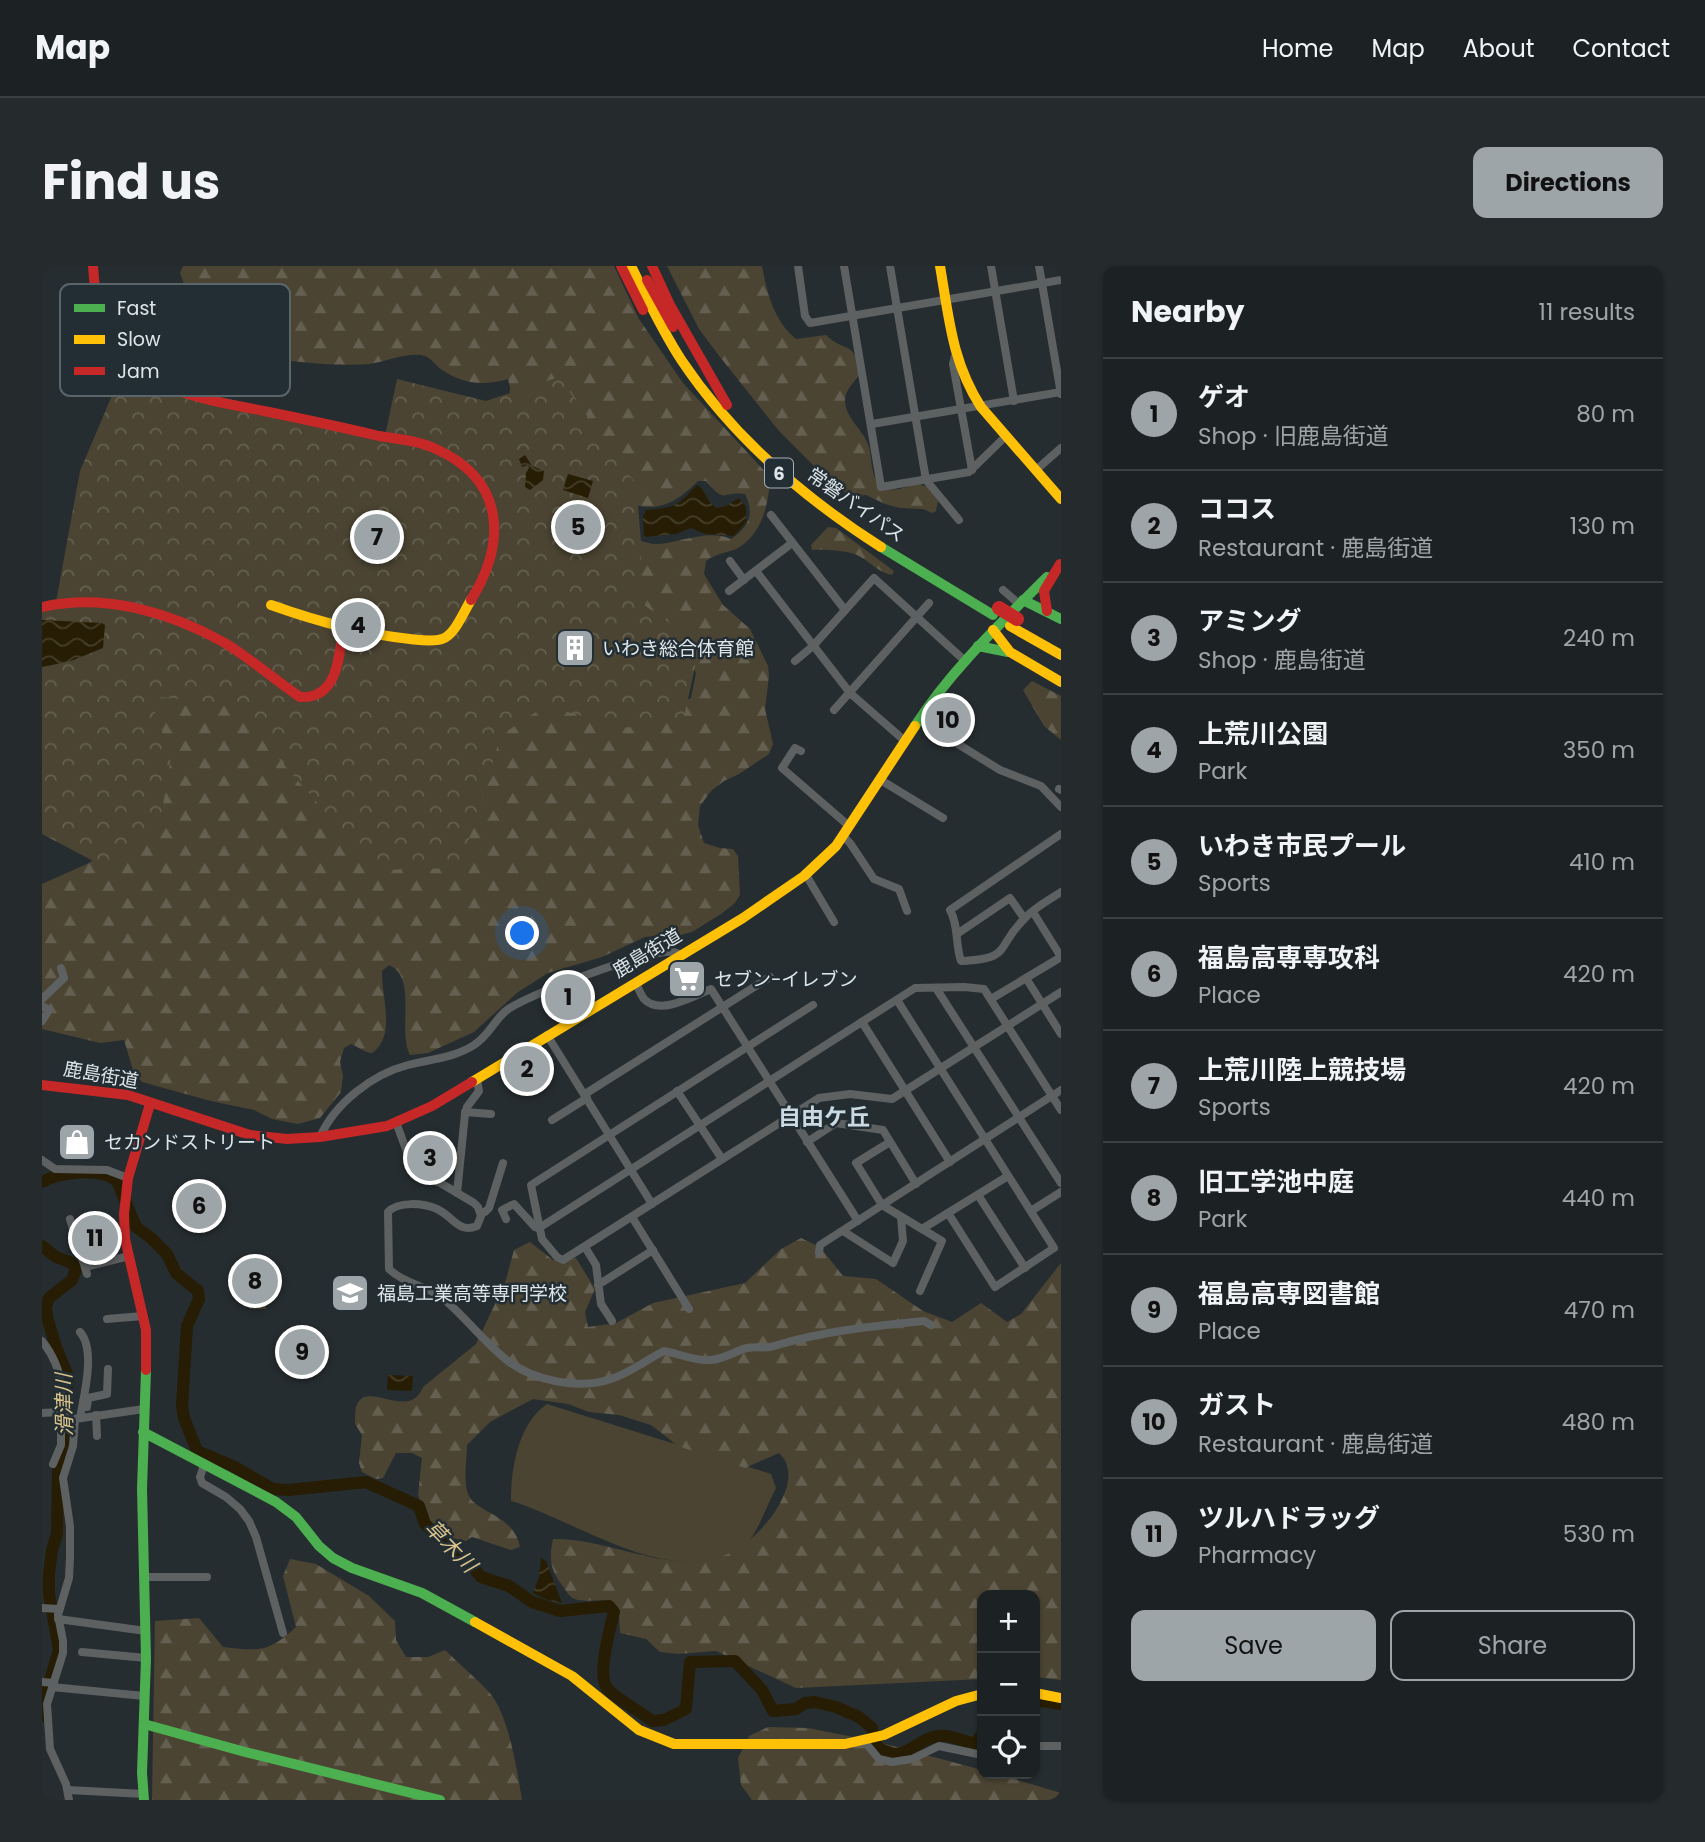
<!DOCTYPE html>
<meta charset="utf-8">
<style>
:root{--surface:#1c2224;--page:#252a2c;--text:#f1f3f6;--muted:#a0a4a6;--line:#3a3f41;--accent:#9ea5a8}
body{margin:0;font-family:Poppins,"Noto Sans JP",sans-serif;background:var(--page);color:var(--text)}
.controls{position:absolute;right:21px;bottom:21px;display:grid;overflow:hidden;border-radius:14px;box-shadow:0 2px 5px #0004}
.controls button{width:63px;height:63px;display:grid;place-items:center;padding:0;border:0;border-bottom:2px solid var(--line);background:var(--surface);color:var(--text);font:35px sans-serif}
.you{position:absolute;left:481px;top:668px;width:24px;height:24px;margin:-18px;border:5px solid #fff;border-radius:50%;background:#1a73e8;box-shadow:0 0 0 10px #1a73e833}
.badge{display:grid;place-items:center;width:46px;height:46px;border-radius:50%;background:var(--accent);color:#111;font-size:23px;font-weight:700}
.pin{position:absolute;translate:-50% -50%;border:4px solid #fff;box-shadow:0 2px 7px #0006}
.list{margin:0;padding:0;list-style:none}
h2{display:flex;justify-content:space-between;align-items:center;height:91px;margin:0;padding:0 28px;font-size:30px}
h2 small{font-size:23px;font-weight:400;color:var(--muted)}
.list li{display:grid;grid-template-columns:46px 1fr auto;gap:21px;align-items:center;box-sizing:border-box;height:112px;padding:0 28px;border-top:2px solid var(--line)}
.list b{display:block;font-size:26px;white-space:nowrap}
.list p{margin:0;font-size:23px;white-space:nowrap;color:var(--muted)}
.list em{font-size:23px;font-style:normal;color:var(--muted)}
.actions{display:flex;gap:14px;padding:21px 28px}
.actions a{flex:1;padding:16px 0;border:2px solid var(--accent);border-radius:14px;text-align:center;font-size:24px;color:var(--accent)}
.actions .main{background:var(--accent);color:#111}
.icon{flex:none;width:38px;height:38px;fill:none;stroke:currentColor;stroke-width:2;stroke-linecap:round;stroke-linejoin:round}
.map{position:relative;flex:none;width:1019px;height:1534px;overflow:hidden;border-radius:14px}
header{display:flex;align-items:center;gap:42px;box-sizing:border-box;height:98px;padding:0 35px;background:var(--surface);border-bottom:2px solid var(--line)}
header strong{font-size:33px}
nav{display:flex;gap:38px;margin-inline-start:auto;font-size:24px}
.intro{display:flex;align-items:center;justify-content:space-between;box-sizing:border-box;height:168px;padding:0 42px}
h1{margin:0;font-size:49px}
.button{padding:18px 32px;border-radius:14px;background:var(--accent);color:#111;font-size:24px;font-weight:700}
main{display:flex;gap:42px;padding:0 42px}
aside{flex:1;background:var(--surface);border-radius:14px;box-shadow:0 2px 5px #0004}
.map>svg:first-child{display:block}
</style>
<header>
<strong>Map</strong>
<nav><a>Home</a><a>Map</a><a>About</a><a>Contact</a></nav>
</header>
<div class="intro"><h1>Find us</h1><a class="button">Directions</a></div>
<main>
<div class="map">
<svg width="1019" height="1534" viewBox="0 0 1019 1534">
<defs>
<pattern id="forest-firs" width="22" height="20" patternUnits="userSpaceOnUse" patternTransform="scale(1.75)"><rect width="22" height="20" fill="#4b4432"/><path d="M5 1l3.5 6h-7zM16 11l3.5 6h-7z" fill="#645f50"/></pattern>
<pattern id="park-crowns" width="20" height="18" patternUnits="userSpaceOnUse" patternTransform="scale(1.75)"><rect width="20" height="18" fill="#4b4432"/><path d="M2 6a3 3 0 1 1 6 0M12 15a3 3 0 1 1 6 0" fill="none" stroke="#645f50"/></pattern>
<pattern id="water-waves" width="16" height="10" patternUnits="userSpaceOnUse" patternTransform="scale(1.75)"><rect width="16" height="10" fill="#261d04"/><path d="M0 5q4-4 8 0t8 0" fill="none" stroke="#453e29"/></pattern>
</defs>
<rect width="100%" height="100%" fill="#262d30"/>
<path fill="#4b4432" d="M505,1138l224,70 5,14c-9,17 -16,39 -27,53 -5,7 -15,12 -23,15 -69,25 -149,-35 -215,-55 0,-33 7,-77 36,-97z"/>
<g fill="url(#forest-firs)">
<path d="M141,0h431l25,53 44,64 87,94c-1,25 -7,54 -29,69 -10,7 -21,5 -35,15l-2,13 19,31 27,24 18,37 1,10 -4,33 8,35 -4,10 -30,20 -15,7 -13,10 -11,15 -2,19 6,18 16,5 13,1 5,7 2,39 -6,9 -13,10 -29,18 -15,4 -7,-2 -25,3 -43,20 -54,16 -30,19 -44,40 -46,21 -18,2c-13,-25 8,-78 -21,-90l-7,6c-1,26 15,64 -10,82 -9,-1 -13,-6 -21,-9l-7,4 -4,14 3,14 -2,16 -21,26 -22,6 -26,-5 -18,-9 -43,-9 -69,-19 -9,-12 -9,-30 -24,3 -58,-14v-145l47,-21 28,-25 5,-162 553,29 16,-7 5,-25 -9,-21 -61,-46 11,-66c6,1 15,5 22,4 23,-2 49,-15 72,-5 18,-12 24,-25 14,-45 -23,-3 -19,11 -39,-13h-8c-19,19 -38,32 -66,23l-123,-100 1,-16 -2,-9c-25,7 -45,5 -66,-9 -7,-5 -12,-14 -21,-15 -18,-2 -35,7 -52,9 -37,3 -140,-4 -164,-32 -13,-15 -18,-41 -25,-59z"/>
<path d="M625,0h95c5,27 12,55 34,73l30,-4c20,19 29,4 33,39 -6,10 -15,17 -14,29 1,13 15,25 21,37 6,11 4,20 7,32 5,22 27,20 43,11l11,4 11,14 -2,10 -4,2 -9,-4 -23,-1 -15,-4 -19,-9 -9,1 -20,-7 -58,-58 -59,-74 -21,-28z"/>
<path d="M786,261l8,1 58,43 -2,4c-15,-3 -22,-14 -35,-20 -10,-5 -35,-6 -45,-5l-1,-5z"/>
<path d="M990,415l29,15v44l-17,-14 -21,-36z"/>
<path d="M759,972l19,9 23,29 33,3 47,32 29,11 29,-19 26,19 14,-8 40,-51v417l-26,-3v-82h-53v84l-186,9 -80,-37 -38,3 -18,-2 -14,-13 -26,-6 -1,-17 -8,-15c-11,-2 -22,1 -33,-1 -9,-2 -11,-8 -16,-15 -12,-16 -13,-26 -9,-46 71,-1 145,56 205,-7 10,-10 19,-21 25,-35 7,-15 9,-32 -4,-44l-34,15 -67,-22 -27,-21 -32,-10 -30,-3 -21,-8 -35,-5 -43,23 -23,23c0,14 -4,36 1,49 8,20 45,19 52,53l-9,3 -39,-13 -6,4 -13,-3 -24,-13 -11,-30 4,-37 -10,-5h-16l-13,25 -7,1 -14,-7 -3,-9 3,-28 -7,-11c0,-5 0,-12 1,-17 10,-30 53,16 67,-20l53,-43 29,-61 9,-33 16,-8 23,18 23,-2 19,31 -10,23 3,15 28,-4 37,-20 92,-20 36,-34z"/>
<path d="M248,1293l26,5 53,32 26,25 1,19 10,17h22l17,-7c14,14 30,27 44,42 20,23 28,78 33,108h-370l3,-179 44,-3 24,29c36,4 45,6 73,-20l-13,-51z"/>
<path d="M726,1461l40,1 70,14 104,28v4h16l63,19v7h-309l-11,-15 -3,-27 11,-22z"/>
</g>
<g fill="url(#park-crowns)">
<path d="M85,94l30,22 228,54 12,-57 89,22 73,-24 77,107 6,68 -8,46 66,46 -16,73 -57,11 -82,-22 -44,29 -41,133 -84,2 -145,-166 -82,-8 22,60 -9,55 -31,41 -30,13 -59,-31v-227l14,-5 24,-131z"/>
<path d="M202,1004l23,1 -1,38h-16l1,-17 -8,-1z"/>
</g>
<g fill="url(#water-waves)">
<path d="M483,189l7,11 12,5 -1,9 -13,10 -5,-3 1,-14 3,-5 -1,-3 -6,2 -3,-8z"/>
<path d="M526,208l25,7 -5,17 -25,-8z"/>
<path d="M655,219c9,4 8,16 20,23l9,-2 13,-8 7,9v15l-12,14 -29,-2 -14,-6 -15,6 -32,3 -1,-20 3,-7c31,-3 30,-3 51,-25z"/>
<path d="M516,243l47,14 -7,23 -47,-14z"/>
<path d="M0,354l60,3 3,2 -2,23 -32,13 -29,6z"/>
<path d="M346,1109l25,1 -1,15 -25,-1z"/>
<path d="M499,1292l5,3 16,42 -15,-3 -14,-7 6,-16z"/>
</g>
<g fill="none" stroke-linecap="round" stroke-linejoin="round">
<g stroke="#261d04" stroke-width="12">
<path d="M0,916c18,-10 58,-15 75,-1l19,46 15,11 16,16 9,19 22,18 1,8 -12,27 -5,80 2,12 13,33 36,15 40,23 16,1 77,-8 53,24 6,18 46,41 10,12 28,9 23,16 28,9 49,-5 5,6c-4,16 -17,63 -7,76 10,12 32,22 45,33l12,-1 22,-11 4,-47 45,-1 27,29 11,21 23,-2 9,-6 10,-1 21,5 23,10 13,11 4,18c29,20 36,-5 61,-10 11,-2 27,5 38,8l7,-10"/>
<path d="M0,980l14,11 16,6 4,6 -4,11 -23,18 -3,9 1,10 9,30 12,30 -3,24 4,31 -11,38 -1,64 -5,16 -3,24v20l10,56 -15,51 1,15"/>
<path d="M993,1434l26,4"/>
</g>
<g stroke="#5e6162" stroke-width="8">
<path d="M756,0l7,50 5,7 251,-43"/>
<path d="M802,0l37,221 88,-15 37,-36"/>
<path d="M848,0l36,214 33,40"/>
<path d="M949,0l23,135"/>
<path d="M997,0l22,128"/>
<path d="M913,90l-2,8 19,106"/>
<path d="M830,158l189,-32"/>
<path d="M994,204l25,-22"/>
<path d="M729,249l74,95"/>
<path d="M688,295l14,19"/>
<path d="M714,305l94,122 55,48"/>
<path d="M961,324l16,14"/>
<path d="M687,325l63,-48"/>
<path d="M753,395l18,-15 61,-68 90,82"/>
<path d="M792,444l95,-107"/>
<path d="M877,454l81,50 41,16 20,21"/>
<path d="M759,485l-6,-3 -13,20 67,58"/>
<path d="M837,513l64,39"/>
<path d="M1017,523l2,1"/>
<path d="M1019,568l-111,76c9,16 5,34 11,51 52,-2 34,-14 64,-43 10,-11 24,-18 36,-26"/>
<path d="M801,570l7,7 24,36 25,10 8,22"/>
<path d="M764,609l28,47"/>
<path d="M991,646l28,45"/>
<path d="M915,668l53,-36 14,20"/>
<path d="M984,712l35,56"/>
<path d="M594,717c2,5 5,12 8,16 16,17 50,-3 67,-10l147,232"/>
<path d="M894,722l125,195"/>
<path d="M0,733l22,-21 -3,-10"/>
<path d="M949,733l70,-42"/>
<path d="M855,734l157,248 -59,39 -47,-74"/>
<path d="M771,739l-282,180 11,54 15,18 6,3 256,-162 31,-4 42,5 169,-107"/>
<path d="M0,740l7,4 -7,11"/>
<path d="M820,756l88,140"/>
<path d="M505,769l105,169"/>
<path d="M635,825l45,68"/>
<path d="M543,828l185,-117"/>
<path d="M423,846l26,2"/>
<path d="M510,854l35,-22"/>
<path d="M354,856l16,44 62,37 4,4 3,9 -4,10c-19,8 -24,-10 -40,-17 -14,-6 -39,-8 -49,3l1,57c15,15 40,17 56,31 22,19 40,43 63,61 26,20 72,29 103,18 19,-6 35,-19 53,-28 16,3 30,10 47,9 14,-1 24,-9 36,-12 9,-2 19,1 27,-2 48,-15 100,-20 150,-25l7,4"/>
<path d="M278,871c15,-34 53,-63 88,-72 23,-6 46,-7 66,-20 15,-9 20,-25 33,-35 20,-15 142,-61 165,-58 4,0 7,2 11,3"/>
<path d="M765,876l29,-19 47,7 33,54"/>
<path d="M848,876l-34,21 26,42 60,36 -22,50"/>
<path d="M0,894l13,9 52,1 21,8"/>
<path d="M396,916l4,-41"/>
<path d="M415,927l8,-79 2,-7 12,-16 -2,-11"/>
<path d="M936,929l47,73"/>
<path d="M989,945l30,-19"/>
<path d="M439,946h4l4,-4 14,-45"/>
<path d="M590,951l57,92"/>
<path d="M28,953l17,55"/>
<path d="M464,953l-4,-9 12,-6 21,23 4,1 376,-240 49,-1 20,2 77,121"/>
<path d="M880,963l86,-53"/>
<path d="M801,965l50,32 10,-22 -2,-24"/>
<path d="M543,981l11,18 5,39 11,17"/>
<path d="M777,987l1,-8 241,-155"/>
<path d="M43,1001l44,-11"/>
<path d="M556,1019l55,-35"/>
<path d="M65,1053l36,-3"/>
<path d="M38,1066c16,18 4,63 0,86"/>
<path d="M0,1075c10,12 19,31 19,47 0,10 -4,19 0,28l14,3 69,-10"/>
<path d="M45,1141l1,-9 19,-4 1,-25"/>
<path d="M0,1147l17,-1"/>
<path d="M54,1149l1,21"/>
<path d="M11,1198l8,-19v-29"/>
<path d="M162,1199l-4,12 2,6 24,14 14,12 9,12 7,16 27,96"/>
<path d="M102,1311h63"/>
<path d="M0,1342l17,1"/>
<path d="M16,1353l88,12"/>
<path d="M40,1386l64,6"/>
<path d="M0,1416l12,1"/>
<path d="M10,1421l92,9"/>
<path d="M822,1475l15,18 13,3 20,-3 27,-13 43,9"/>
<path d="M993,1480h26"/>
<path d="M26,1524l76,4"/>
<path d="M27,1534l-3,-16 -16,-35 -3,-45 16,-51v-12l-5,-26 11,-37 1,-20v-32l-7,-48 10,-32 2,-27"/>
</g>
<g stroke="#4caf50" stroke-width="10">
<path d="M839,281l112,68"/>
<path d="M981,334l38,19"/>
<path d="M936,380l30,6"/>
<path d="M873,460c36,-56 85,-102 132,-149"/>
<path d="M101,1166l133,70 20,15 23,29 14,12 19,10 70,25 53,29"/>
<path d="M102,1458l101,28 195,48"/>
<path d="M102,1534l-2,-27 4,-115 -4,-169 4,-119"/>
</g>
<g stroke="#ffc107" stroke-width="10">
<path d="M589,0c16,32 31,65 51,95 51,76 122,137 199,186"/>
<path d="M898,0c9,52 12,96 41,141l80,92"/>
<path d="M229,339c45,16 91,29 139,34 10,1 23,3 32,0 13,-4 22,-28 29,-39"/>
<path d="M968,360l51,29"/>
<path d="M951,364l17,22 51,30"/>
<path d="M430,816l271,-164 61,-42 32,-30 79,-120"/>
<path d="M433,1356l97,54 67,54 35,14h171l39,-9 72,-34 26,-7"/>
<path d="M993,1427l26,5"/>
</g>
<g stroke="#c62828" stroke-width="10">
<path d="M51,0c2,39 11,74 42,100 35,30 85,36 129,45 39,8 77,16 115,25 19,3 41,5 57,13 69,31 71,93 35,151"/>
<path d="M579,0l22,44"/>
<path d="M610,0l18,39 57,100"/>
<path d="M605,14l26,47"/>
<path d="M0,341c62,-14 128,5 183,36 26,16 50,37 75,54 38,2 39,-40 43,-69"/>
<path d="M1005,345l-3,-20 16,-27"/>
<path d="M0,819l86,10 122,40 37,4 33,-2 67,-11 45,-20 40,-24"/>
<path d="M104,1104v-40l-21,-91 -1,-25 4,-36 22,-74"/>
</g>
<path stroke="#c62828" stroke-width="14" d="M957,342l18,11"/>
</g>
<defs>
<symbol id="building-square" viewBox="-11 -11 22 22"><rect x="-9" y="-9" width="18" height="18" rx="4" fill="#9ea5a8" stroke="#222e34"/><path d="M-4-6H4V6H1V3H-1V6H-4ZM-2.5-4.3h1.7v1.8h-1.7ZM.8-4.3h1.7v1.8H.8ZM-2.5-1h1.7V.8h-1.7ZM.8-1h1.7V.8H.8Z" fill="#fff"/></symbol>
<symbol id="supermarket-square" viewBox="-11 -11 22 22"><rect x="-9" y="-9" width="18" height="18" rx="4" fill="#9ea5a8" stroke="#222e34"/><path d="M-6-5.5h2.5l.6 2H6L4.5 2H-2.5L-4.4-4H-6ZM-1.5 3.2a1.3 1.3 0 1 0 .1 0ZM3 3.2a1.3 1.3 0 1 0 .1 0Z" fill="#fff"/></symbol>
<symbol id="shop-square" viewBox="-11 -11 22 22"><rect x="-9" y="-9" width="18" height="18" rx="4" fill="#9ea5a8" stroke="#222e34"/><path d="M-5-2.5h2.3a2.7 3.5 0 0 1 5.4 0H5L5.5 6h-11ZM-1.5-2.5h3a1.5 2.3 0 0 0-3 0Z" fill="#fff"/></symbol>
<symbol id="university-square" viewBox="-11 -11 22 22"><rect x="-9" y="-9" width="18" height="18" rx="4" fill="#9ea5a8" stroke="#222e34"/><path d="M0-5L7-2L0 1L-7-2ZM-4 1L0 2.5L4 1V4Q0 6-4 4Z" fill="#fff"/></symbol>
</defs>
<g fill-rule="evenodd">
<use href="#building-square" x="511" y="360" width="44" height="44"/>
<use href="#supermarket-square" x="623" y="691" width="44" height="44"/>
<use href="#shop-square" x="13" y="854" width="44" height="44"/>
<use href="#university-square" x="286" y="1005" width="44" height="44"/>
</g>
<g text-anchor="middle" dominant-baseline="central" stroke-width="5" stroke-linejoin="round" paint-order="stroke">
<rect fill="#222e34" stroke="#a6afb3" stroke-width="2" x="723" y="192.5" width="28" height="29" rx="5"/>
<g font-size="18" font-weight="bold" fill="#dee6e9">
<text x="737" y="207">6</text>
</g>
<g font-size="19" fill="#dee6e9" stroke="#222e34">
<text transform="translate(814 239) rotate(35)">常磐バイパス</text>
<text transform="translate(605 687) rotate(-31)">鹿島街道</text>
<text transform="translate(59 809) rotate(10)">鹿島街道</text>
</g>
<g font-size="19" fill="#dee6e9" stroke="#222e34" text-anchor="start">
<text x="560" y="382">いわき総合体育館</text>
<text x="672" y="713">セブン-イレブン</text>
<text x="62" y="876">セカンドストリート</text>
<text x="335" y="1027">福島工業高等専門学校</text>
</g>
<g font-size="21" font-style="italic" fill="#dbc38b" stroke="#222e34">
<text transform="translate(22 1139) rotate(-91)">滑津川</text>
<text transform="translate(409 1280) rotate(46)">草木川</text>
</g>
<g font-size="23" font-weight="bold" fill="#cbdae2" stroke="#222e34">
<text x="782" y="851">自由ケ丘</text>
</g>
</g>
<rect x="18" y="18" width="230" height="112" rx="10" fill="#222e34" stroke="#5a656a" stroke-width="2"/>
<rect x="32" y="38" width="31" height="8" fill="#4caf50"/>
<rect x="32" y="69" width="31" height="9" fill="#ffc107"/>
<rect x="32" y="101" width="31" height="8" fill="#c62828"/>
<g font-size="19" fill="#dee6e9">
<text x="75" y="49">Fast</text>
<text x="75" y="80">Slow</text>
<text x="75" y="112">Jam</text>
</g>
</svg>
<div class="controls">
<button>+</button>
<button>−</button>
<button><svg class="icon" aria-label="locate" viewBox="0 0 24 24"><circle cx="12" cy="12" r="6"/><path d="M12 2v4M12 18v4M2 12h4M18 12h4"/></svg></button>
</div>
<div class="you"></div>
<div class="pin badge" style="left:526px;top:731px">1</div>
<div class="pin badge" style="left:485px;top:803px">2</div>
<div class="pin badge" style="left:388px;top:892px">3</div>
<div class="pin badge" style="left:316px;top:359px">4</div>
<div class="pin badge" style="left:536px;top:261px">5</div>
<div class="pin badge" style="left:157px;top:940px">6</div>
<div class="pin badge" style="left:335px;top:271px">7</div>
<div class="pin badge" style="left:213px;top:1015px">8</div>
<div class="pin badge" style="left:260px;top:1086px">9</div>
<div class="pin badge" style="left:906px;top:454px">10</div>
<div class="pin badge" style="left:53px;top:972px">11</div>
</div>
<aside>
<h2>Nearby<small>11 results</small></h2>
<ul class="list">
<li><span class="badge">1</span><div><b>ゲオ</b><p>Shop · 旧鹿島街道</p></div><em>80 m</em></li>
<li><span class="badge">2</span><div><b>ココス</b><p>Restaurant · 鹿島街道</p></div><em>130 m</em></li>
<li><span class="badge">3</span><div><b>アミング</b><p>Shop · 鹿島街道</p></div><em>240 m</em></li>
<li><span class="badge">4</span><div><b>上荒川公園</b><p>Park</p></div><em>350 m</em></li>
<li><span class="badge">5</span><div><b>いわき市民プール</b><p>Sports</p></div><em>410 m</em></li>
<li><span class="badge">6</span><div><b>福島高専専攻科</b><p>Place</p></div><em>420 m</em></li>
<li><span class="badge">7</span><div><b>上荒川陸上競技場</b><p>Sports</p></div><em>420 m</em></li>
<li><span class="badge">8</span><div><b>旧工学池中庭</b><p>Park</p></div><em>440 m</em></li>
<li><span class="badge">9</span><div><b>福島高専図書館</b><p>Place</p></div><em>470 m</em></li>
<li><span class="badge">10</span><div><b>ガスト</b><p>Restaurant · 鹿島街道</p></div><em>480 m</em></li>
<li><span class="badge">11</span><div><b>ツルハドラッグ</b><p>Pharmacy</p></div><em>530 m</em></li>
</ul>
<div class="actions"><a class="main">Save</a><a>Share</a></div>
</aside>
</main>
